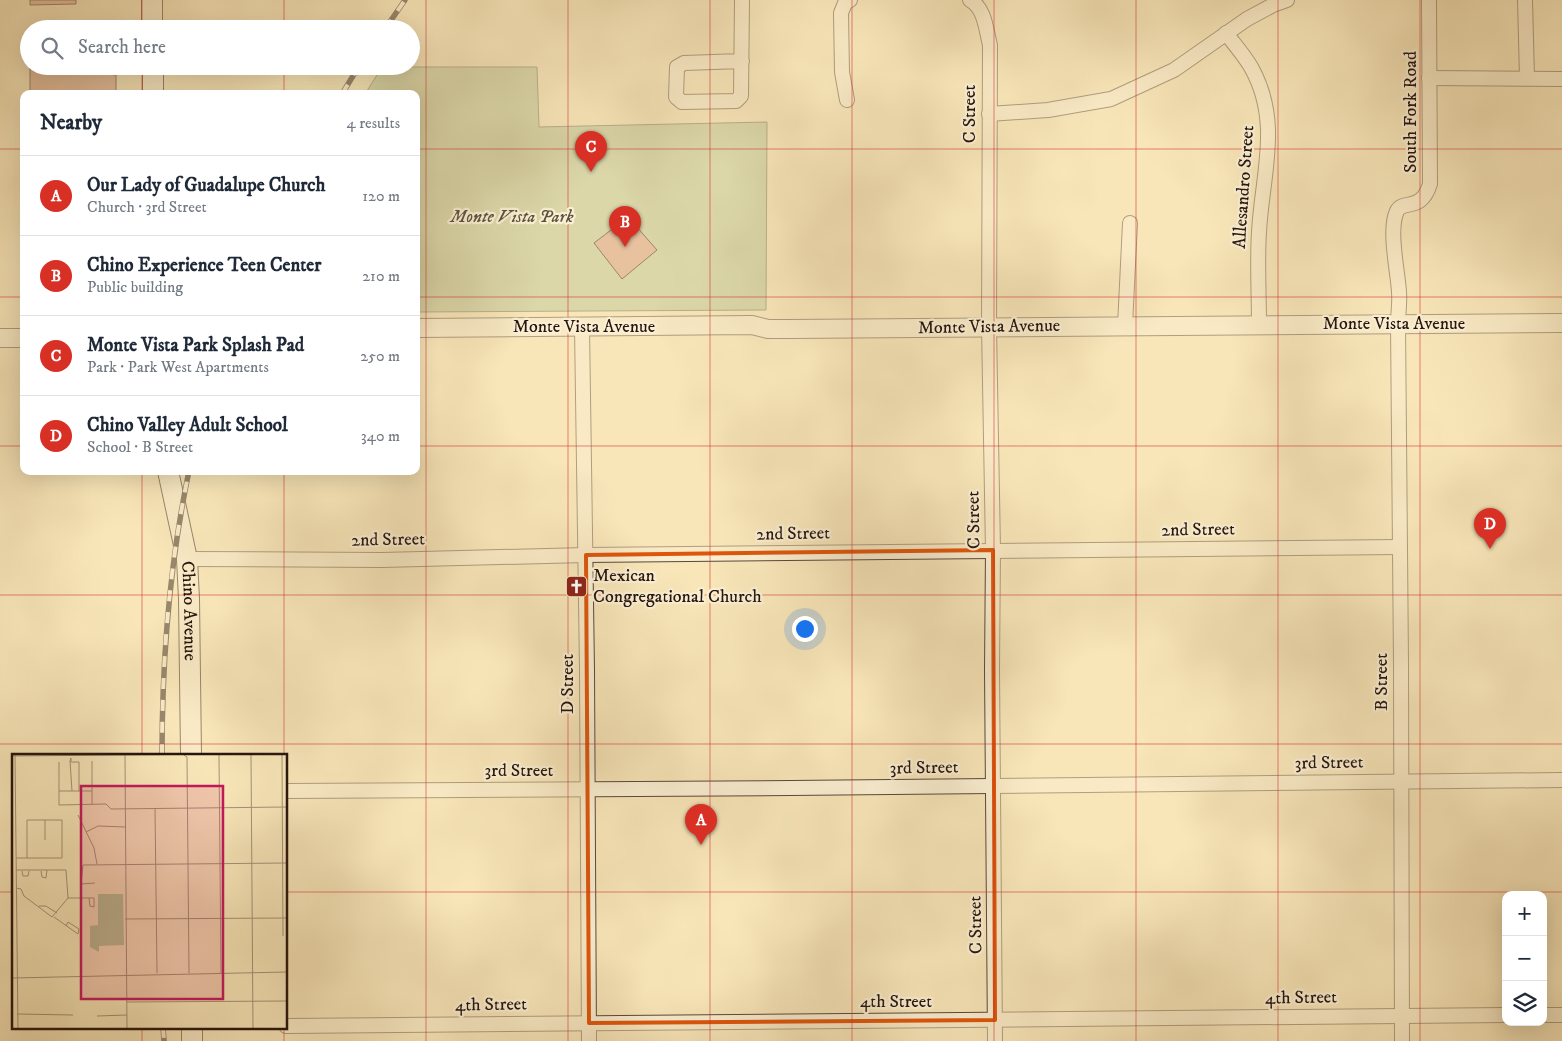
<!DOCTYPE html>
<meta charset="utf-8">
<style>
:root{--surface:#fff;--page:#f6f6f7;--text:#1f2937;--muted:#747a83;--line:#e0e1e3;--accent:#d93025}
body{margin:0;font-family:"IM FELL DW Pica",serif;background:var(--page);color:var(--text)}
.controls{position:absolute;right:15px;bottom:15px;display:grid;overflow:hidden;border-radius:10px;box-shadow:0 5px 20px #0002}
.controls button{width:45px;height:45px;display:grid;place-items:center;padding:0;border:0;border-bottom:1px solid var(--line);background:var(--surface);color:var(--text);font:25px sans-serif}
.you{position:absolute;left:804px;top:628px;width:18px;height:18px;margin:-12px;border:4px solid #fff;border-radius:50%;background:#1a73e8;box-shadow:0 0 0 8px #1a73e833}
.badge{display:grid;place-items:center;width:32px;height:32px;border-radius:50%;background:var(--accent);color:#fff;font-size:16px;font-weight:700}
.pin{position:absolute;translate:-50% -41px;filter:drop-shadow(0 1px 2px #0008)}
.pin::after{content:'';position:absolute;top:26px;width:18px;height:15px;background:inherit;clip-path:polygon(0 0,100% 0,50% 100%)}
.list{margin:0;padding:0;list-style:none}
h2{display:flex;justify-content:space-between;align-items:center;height:65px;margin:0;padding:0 20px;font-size:21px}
h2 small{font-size:16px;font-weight:400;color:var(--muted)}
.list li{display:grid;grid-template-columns:32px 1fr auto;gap:15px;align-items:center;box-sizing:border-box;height:80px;padding:0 20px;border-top:1px solid var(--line)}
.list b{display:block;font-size:19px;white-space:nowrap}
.list p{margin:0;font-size:16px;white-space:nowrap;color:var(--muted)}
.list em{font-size:16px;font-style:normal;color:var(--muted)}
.icon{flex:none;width:28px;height:28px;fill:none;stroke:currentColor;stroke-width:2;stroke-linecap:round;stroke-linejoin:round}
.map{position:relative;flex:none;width:1562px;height:1041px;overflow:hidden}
.search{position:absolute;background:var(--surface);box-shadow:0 5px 20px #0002;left:20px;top:20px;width:400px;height:55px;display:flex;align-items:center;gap:12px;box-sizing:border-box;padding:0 18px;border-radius:28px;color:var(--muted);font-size:19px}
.panel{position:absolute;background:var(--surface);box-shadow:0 5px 20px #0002;left:20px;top:90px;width:400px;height:385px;border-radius:10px}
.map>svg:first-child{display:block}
</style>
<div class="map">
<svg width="1562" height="1041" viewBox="0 0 1562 1041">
<rect width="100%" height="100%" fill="#f8e6b9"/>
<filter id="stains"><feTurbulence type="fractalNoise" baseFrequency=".004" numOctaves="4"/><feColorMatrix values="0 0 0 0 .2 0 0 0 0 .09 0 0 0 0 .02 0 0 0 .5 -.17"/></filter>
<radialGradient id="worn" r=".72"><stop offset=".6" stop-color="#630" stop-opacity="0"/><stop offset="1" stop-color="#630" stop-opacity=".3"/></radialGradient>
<path fill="#b8c694" stroke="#6f6d51" d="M382,67h155l2,60 228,-5 -1,188 -350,2v-218h-51z"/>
<g fill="#d6947c" stroke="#26140e">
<path d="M30,0h46v4l-46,1z"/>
<path d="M30,66h83v9h3v19h-86z"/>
<path d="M628,217l29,33 -35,29 -28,-36z"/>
</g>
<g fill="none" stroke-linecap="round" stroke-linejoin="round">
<defs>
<g id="minor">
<path d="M742,0l-1,96 -5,5 -54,1 -6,-5 1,-30 7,-4 58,-2"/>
<path d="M970,0c15,8 16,30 20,45l-1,282 4,223 -1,120 3,371"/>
<path d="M1525,0l2,78"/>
<path d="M1226,33c8,11 18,22 25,34 31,55 11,107 8,165 -2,31 0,62 0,93"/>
<path d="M1429,78l133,1"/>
<path d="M847,100l-5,-28 -1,-59 4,-10 5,-3"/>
<path d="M989,114l59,-4 63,-11 63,-29 73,-51 26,-14 14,-5"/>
<path d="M1125,326l5,-103"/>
<path d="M582,327l5,343 2,371"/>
<path d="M187,559l195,1 204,-5 813,-8"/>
<path d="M286,791l504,-3 772,-8"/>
<path d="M1543,1015h19"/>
<path d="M286,1026l1220,-11"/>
<path d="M1402,1041l-1,-377 -3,-340c0,-11 2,-21 1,-32 -1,-20 -11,-62 -2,-81 6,-12 24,2 33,-27l-1,-184"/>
</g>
<g id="tertiary">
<path d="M416,328l336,-3 16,4h19l775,-6"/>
<path d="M0,338h24"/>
</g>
<g id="secondary">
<path d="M152,0v29"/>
<path d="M153,66v28"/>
<path id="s1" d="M168,471l19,88 2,40 2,156"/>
<path d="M192,1027v14"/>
</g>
</defs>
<use href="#minor" stroke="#5a4839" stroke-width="16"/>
<use href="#tertiary" stroke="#5a4839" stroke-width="20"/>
<use href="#secondary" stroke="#26140e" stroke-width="22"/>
<use href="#minor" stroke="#faefd2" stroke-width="14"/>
<use href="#tertiary" stroke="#faefd2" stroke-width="18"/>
<use href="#secondary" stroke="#faefd2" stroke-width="20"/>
<defs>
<g id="rail">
<path d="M385,29l20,-29"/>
<path d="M342,94l17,-28"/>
<path d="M162,755c0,-97 7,-189 27,-284"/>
<path d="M163,1027l1,14"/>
</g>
</defs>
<use href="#rail" stroke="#26140e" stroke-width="5.5"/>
<use href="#rail" stroke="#faefd2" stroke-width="4" stroke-dasharray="11" stroke-linecap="butt"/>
</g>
<path d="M0 0H1562V1041H0ZM993,550l2,470 -406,3 -3,-468z" fill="#f8e6b9" fill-opacity=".55" fill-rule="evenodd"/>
<path fill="none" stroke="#de560c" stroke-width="4" stroke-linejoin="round" d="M993,550l2,470 -406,3 -3,-468z"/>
<path fill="none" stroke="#d62828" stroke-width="1" stroke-opacity="0.55" d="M142,0v29M284,0v29M426,0v1041M568,0v1041M710,0v1041M852,0v1041M994,0v1041M1136,0v1041M1278,0v1041M1420,0v1041M142,66v28M284,66v28M0,149h24M416,149h1146M0,297h24M416,297h1146M0,446h24M416,446h1146M142,471v284M284,471v284M0,595h1562M0,744h1562M0,892h14M286,892h1276M142,1027v14M284,1027v14"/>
<defs>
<symbol id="church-square" viewBox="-11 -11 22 22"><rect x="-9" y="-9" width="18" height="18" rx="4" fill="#8f2418" stroke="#faefd2"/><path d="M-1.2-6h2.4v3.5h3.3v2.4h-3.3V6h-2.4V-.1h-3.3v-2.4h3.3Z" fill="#fff"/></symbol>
</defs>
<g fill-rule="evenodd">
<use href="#church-square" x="564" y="574" width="25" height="25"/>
</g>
<g text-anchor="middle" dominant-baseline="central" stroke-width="4.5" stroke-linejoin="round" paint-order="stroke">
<g font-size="18" fill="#26140e" stroke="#faefd2">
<text transform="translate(1411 112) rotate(-90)">South Fork Road</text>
<text transform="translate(970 114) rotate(-90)">C Street</text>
<text transform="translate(1244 187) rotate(-86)">Allesandro Street</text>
<text x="1394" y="324">Monte Vista Avenue</text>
<text x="584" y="327">Monte Vista Avenue</text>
<text transform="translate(989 327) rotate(-1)">Monte Vista Avenue</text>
<text transform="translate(974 520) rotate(-91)">C Street</text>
<text transform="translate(1198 530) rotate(-1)">2nd Street</text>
<text transform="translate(793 534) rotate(-1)">2nd Street</text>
<text transform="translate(388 540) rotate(-1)">2nd Street</text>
<text stroke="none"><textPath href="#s1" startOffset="142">Chino Avenue</textPath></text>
<text transform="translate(1382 682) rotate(-90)">B Street</text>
<text transform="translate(568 684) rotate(-90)">D Street</text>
<text transform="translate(1329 763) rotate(-1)">3rd Street</text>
<text transform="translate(924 768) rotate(-1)">3rd Street</text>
<text x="519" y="771">3rd Street</text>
<text transform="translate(976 925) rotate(-91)">C Street</text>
<text transform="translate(1301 998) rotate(-1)">4th Street</text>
<text x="896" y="1002">4th Street</text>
<text transform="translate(491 1005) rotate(-1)">4th Street</text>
</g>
<g font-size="18" font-style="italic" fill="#59523d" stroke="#faefd2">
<text x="512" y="217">Monte Vista Park</text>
</g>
<g font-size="18" fill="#26140e" stroke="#faefd2" text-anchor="start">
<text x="593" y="576">Mexican<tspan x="593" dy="21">Congregational Church</tspan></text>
</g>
</g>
<g transform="translate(12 754)">
<rect width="275" height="275" fill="#f8e6b9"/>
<path d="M86,140h25l1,51 -25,1v6l-9,-5v-21l8,-1z" fill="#b8c694"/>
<path fill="none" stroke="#a49275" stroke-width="1" d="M239,0l2,275M270,0l1,182M3,1l3,274M113,1l2,274M172,1l3,2 2,216M207,1l2,218M0,2l213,-2M47,8v43l47,-1 5,5 176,-2M47,37h33M60,37l-2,-30 1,-3v4h8v29M80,50v-43M143,54l2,165M66,61l16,33 3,16M33,66v20M74,78l12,-6 27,1M4,104h46v-38h-35v38M4,116h50l2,28 -16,19 -28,-21 -3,-7 -5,-1M10,117l1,5h5l1,-5M29,117l1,6 4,1 1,-8M83,129l-14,1 2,-19 204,-2M56,144h26v9l-4,-1 -1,-8M27,152h7l11,7M42,163l24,17 1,-5 -11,-7 -2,4M113,165l162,-1M0,224l275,-6M115,248l160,-1M5,260l56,1M85,262l30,-1"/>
<path fill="#c2185b" fill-opacity="0.15" stroke="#c2185b" stroke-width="2.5" d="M69,32h142v213h-142z"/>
<rect width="275" height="275" fill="none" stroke="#26140e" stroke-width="2.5"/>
</g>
<rect width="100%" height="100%" filter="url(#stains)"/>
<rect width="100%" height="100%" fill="url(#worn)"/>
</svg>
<div class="controls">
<button>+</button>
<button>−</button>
<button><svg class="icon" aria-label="layers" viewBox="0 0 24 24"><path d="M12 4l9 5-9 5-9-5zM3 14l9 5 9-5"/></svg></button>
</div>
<div class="you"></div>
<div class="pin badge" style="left:701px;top:845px">A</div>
<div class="pin badge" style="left:625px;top:247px">B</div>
<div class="pin badge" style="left:591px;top:172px">C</div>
<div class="pin badge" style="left:1490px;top:549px">D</div>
<div class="search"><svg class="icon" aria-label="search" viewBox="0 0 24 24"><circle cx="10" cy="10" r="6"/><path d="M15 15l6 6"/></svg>Search here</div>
<section class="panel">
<h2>Nearby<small>4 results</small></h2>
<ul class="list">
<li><span class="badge">A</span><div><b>Our Lady of Guadalupe Church</b><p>Church · 3rd Street</p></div><em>120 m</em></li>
<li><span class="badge">B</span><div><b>Chino Experience Teen Center</b><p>Public building</p></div><em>210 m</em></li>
<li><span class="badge">C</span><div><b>Monte Vista Park Splash Pad</b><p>Park · Park West Apartments</p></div><em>250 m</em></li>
<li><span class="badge">D</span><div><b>Chino Valley Adult School</b><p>School · B Street</p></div><em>340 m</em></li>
</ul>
</section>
</div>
